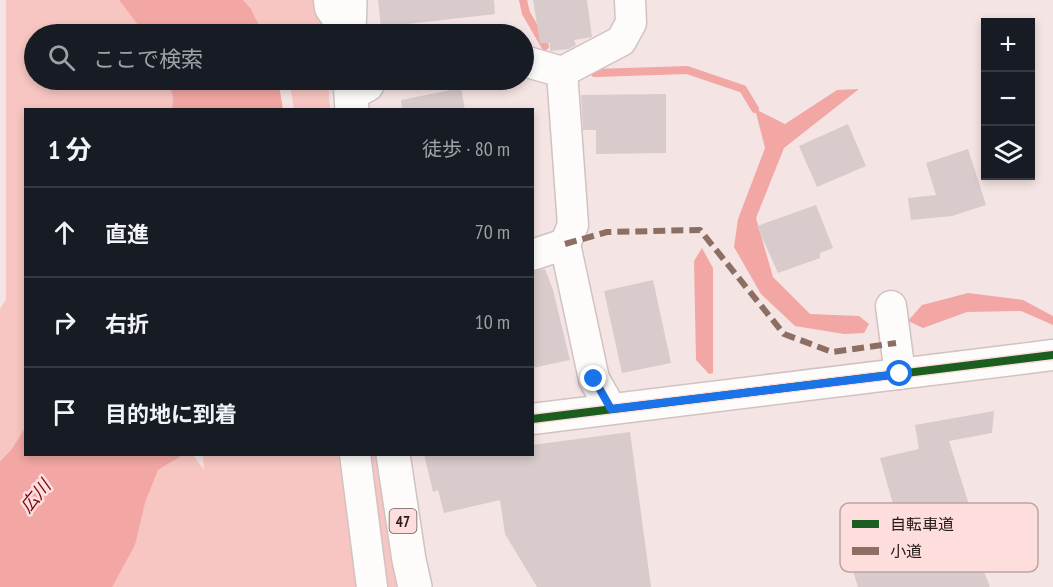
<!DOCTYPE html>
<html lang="ja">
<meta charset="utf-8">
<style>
:root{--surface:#171b24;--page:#242831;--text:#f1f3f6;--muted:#9ea1a6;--line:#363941}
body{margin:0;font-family:"PT Sans Narrow","Noto Sans JP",sans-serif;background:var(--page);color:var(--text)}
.controls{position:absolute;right:18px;top:18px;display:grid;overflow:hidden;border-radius:0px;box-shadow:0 3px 9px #0003}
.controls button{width:54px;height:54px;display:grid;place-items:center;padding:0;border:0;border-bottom:2px solid var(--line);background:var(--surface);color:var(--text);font:30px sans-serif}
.stop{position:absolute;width:18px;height:18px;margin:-14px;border:4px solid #1a73e8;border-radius:50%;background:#fff}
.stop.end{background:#1a73e8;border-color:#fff;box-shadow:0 2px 6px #0008}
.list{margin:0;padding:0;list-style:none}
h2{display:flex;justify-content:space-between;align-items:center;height:78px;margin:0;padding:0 24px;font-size:26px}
h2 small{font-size:20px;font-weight:400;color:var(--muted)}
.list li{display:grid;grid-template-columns:39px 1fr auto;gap:18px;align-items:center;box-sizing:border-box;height:90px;padding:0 24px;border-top:2px solid var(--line)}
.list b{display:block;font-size:22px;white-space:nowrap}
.list em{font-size:20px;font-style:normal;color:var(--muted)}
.icon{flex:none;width:33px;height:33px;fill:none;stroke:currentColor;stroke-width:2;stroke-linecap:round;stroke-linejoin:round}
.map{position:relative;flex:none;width:1053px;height:587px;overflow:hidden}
.search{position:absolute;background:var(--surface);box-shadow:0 3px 9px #0003;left:24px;top:24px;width:510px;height:66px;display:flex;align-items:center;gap:15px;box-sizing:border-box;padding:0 21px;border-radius:33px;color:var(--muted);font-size:22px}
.panel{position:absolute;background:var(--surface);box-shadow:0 3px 9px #0003;left:24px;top:108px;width:510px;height:348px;border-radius:0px}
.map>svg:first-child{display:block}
</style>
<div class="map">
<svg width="1053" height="587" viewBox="0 0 1053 587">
<rect width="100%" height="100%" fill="#f5e4e4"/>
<g fill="#f8c6c2">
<path d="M6,0h113l26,34h-111v46h134l5,17 -1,12 -146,1 -1,318 -14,22 -11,11v-152l6,-10z"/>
<path d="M223,0h95l7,34h-79z"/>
<path d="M289,80h39l2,29h-36z"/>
<path d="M183,455h10l11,15 -1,-15h175l20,132h-286l46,-117z"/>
</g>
<g fill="#f2a7a4">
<path d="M119,0h124l8,9 12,25h-118z"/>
<path d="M168,80h110l5,29h-111l1,-12z"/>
<path d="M859,89l-75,59 -28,70 17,59 37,37 49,2 10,8 -5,9 -20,1 -49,-8 -34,-32 -27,-47 4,-28 27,-71 -10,-39 30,15 52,-34z"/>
<path d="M702,248l11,20v105l-4,1 -13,-14 -2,-99z"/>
<path d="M968,293l55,7 30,16v9l-32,-14 -54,1 -44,16 -15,-7 14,-16z"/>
<path d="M25,428l1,26 157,1 -25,15 -13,33 -10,42 -23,42h-112v-126l11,-11z"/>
</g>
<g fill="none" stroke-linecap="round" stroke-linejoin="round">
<g stroke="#f2a7a4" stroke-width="8">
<path d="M523,0l3,13 19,33"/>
<path d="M595,73l92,-3 56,19 12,20"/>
</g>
</g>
<g fill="#d9cbcb">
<path d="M378,0h116l1,14 -114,13z"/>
<path d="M533,0h54l5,37 -18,3 2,5 -7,4 -19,2v-8h-10z"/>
<path d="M461,88l4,22h-63l-1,-10z"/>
<path d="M666,94v59l-70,1v-24h-13l-2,-35z"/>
<path d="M848,124l18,42 -49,21 -18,-41z"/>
<path d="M968,149l18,56 -34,11 -41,4 -3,-22 28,-3 -10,-32z"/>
<path d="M816,205l17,43 -13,5v5l-42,15 -21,-47z"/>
<path d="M545,269l8,21 17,70 -38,8v-96z"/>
<path d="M653,280l18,83 -49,10 -18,-82z"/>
<path d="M994,411l-2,22 -43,8 21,67 -32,6 13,43 24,-8 15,38h-132l-14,-45 55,-17 -19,-67 39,-9 -4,-24z"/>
<path d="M630,432l21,155h-114l-32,-53 -5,-34 -56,13 -6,-23 -5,2 -9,-38h108v-9z"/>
</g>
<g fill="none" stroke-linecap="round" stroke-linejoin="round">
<defs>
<g id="minor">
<path d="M329,0l1,8 18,26"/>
<path d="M524,61l38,11"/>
<path d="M351,95l17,-9 3,-6"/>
<path d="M565,244l29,135 17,30"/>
<path d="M532,255l33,-11 8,-19 -11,-153 59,-31 10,-18 -1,-23"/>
<path d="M891,306l9,68"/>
<path d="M532,419l521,-64"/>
<path d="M355,454l17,133"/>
</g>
<g id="major">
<path d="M349,34l1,-34"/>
<path d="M350,80l2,30"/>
<path d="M393,454l16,106 6,27"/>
</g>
</defs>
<use href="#minor" stroke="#d0c3c2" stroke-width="33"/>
<use href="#major" stroke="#d0c3c2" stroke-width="36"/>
<use href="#minor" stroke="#fefbfb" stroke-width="30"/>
<use href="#major" stroke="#fefbfb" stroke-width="33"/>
<path stroke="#8d6e63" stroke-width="6" stroke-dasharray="12 6" stroke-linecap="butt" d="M565,244l42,-12 93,-2 84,104 48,18 64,-9"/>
<defs>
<path id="cycleway" d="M532,419l521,-64"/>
</defs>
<use href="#cycleway" stroke="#fddedc" stroke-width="11"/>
<use href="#cycleway" stroke="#1b5e20" stroke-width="8"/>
</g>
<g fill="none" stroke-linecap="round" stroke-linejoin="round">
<path stroke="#1a73e8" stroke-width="8" d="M594,379l17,30 289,-35"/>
</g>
<g text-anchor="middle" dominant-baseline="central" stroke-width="5" stroke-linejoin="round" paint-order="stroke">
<rect fill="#fddedc" stroke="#665655" stroke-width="1.5" x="389.5" y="509" width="27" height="24" rx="4.5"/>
<g font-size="15" font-weight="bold" fill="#261c1b">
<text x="403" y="521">47</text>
</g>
<g font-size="18" font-style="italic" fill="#7e0012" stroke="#fddedc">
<text transform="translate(35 496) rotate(-50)">広川</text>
</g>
</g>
<rect x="840" y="503" width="198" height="69" rx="9" fill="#fddedc" stroke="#bca4a2" stroke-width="1.5"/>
<rect x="852" y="520" width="27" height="8" fill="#1b5e20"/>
<rect x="852" y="547" width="27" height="8" fill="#8d6e63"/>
<g font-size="16" fill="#261c1b">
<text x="890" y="530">自転車道</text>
<text x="890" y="557">小道</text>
</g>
</svg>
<div class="controls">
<button>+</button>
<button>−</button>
<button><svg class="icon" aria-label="layers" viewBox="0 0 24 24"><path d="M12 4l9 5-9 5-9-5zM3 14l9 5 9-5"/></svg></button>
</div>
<div class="stop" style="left:900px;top:374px"></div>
<div class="stop end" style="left:594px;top:379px"></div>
<div class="search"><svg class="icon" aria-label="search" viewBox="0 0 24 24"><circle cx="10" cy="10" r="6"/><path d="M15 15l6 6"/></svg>ここで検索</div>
<section class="panel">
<h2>1 分<small>徒歩 · 80 m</small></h2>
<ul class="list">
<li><svg class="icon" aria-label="ahead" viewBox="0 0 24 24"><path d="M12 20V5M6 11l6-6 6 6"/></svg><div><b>直進</b></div><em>70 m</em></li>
<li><svg class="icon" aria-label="right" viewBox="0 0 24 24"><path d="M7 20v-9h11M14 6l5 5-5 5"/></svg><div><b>右折</b></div><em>10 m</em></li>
<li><svg class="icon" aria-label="arrive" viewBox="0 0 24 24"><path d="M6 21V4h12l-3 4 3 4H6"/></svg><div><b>目的地に到着</b></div></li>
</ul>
</section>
</div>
